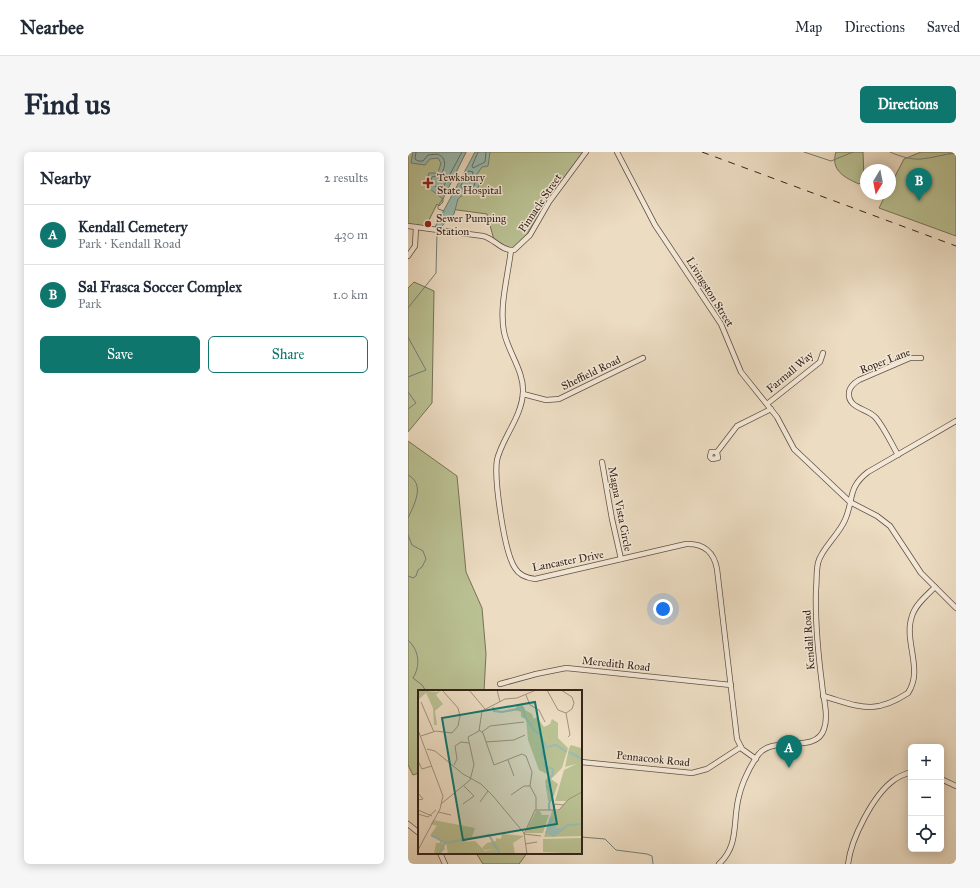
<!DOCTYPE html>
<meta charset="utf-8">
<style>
:root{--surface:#fff;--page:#f6f6f7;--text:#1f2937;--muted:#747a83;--line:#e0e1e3;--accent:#0f766e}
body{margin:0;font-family:"IM FELL Great Primer",serif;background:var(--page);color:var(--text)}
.controls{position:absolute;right:12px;bottom:12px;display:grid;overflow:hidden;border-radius:6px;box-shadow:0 2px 10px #0003}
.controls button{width:36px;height:36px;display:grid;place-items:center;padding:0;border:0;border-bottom:1px solid var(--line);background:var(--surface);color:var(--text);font:20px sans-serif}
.compass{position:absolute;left:452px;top:12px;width:36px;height:36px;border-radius:50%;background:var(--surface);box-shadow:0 2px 10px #0003;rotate:190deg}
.you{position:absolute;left:255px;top:457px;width:14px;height:14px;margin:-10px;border:3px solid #fff;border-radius:50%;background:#1a73e8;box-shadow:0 0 0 6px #1a73e833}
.badge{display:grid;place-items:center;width:26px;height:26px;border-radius:50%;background:var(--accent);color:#fff;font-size:13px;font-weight:700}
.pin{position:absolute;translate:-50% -33px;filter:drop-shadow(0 1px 2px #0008)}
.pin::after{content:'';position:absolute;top:21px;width:14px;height:12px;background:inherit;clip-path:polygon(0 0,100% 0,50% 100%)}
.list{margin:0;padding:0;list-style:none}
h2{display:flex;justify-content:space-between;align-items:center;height:52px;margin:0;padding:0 16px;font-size:17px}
h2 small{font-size:13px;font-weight:400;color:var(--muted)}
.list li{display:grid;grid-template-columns:26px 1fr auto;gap:12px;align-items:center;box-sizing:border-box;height:60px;padding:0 16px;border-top:1px solid var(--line)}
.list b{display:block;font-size:15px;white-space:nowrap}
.list p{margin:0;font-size:13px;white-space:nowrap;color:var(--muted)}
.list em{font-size:13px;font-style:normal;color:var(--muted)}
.actions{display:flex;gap:8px;padding:12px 16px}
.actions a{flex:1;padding:9px 0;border:1px solid var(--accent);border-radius:6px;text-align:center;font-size:14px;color:var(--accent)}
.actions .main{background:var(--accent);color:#fff}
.icon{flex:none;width:22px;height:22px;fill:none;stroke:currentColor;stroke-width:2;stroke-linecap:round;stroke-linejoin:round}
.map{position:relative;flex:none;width:548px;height:712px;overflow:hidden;border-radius:6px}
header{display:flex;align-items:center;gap:24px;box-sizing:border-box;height:56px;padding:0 20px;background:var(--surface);border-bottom:1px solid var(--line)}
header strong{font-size:19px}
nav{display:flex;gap:22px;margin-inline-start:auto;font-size:14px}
.intro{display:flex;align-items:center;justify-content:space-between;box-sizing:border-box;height:96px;padding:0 24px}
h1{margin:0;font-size:28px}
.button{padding:10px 18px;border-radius:6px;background:var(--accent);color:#fff;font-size:14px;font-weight:700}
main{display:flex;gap:24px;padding:0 24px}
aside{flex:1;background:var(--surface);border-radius:6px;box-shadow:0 2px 10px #0003}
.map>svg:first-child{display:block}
</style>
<header>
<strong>Nearbee</strong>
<nav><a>Map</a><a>Directions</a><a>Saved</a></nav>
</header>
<div class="intro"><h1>Find us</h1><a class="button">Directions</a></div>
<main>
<aside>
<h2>Nearby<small>2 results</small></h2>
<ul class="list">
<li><span class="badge">A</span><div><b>Kendall Cemetery</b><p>Park · Kendall Road</p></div><em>430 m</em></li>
<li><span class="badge">B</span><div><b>Sal Frasca Soccer Complex</b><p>Park</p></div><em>1.0 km</em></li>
</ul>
<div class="actions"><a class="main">Save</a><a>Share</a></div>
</aside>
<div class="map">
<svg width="548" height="712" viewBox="0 0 548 712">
<rect width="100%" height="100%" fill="#ecdcc2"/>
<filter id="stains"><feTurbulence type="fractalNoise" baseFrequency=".005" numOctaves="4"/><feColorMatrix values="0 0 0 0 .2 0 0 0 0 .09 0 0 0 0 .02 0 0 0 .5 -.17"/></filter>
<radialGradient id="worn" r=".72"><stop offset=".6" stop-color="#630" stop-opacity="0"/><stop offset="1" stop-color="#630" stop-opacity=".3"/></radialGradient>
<g fill="#b9c092" stroke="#767256">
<path d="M0,0h58l-23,46v4l-4,4 -2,-2 -12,24 -17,-2z"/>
<path d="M67,0h108l-39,53 -19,33 -10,9 -5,1 -16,-8 -7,-26 -37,-5z"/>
<path d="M428,0h27l1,28 -5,4c-14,-6 -29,-14 -23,-32z"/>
<path d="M513,0h35v84l-77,-28 7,-14h4v-8l14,-27z"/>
<path d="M6,130l20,9 -2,112 -24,29v-144z"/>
<path d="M0,289l49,35 9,96 16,36 4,46 -2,37h-65v82l-6,2 -5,-10z"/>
<path d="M68,701h51l-8,11h-36z"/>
</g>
<g fill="#99bcb2" stroke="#717f76">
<path d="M5,0h53l-23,47 -18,-14 4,-12h9l3,-10 -3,-5 -8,1 -5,6 -14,-2z"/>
<path d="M67,0h15l-2,14 -6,1 -7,10 5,4 -3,10h-10l-9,8 -4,15 -14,14 -5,-1z"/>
</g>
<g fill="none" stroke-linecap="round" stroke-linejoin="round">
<g stroke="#667066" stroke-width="1">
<path d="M8,0l-1,7 3,2h5l5,-6 9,-1c11,4 8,13 4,21l-9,2 -2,5 11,9 21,-39"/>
<path d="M70,0l-6,14 1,2 12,-6 1,-10"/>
<path d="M61,19l4,1 -1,5 3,5 -1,4 -12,2 -1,-2z"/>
</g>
<g stroke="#717f76" stroke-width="1">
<path d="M396,0l27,9 22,-9"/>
<path d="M482,0c9,4 21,8 31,7 12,-1 23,-5 35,-6"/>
<path d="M35,46l-5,8v3l6,2"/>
<path d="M0,156l28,-35 1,-40"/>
<path d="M0,185l18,33 -18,7"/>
<path d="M0,240l8,11 -8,6"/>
<path d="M0,323c18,9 6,30 0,43"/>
<path d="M0,383l4,10 11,6 3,8 -4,8 -4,3 -2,6 -3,2 -5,-2"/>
<path d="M0,488c11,10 13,25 5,38l9,7 4,6"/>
<path d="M173,685l24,2 11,11 31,4 5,2 1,8"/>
</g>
<defs>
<g id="minor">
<path d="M209,0l38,73 66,99 20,48 36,45 17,32 56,53 27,14 13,10 31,47 35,35"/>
<path d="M0,74l75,10c12,3 18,15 31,14l16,-15 19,-33 37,-50"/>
<path d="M103,98c-3,26 -12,56 -7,82 4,20 20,39 19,60 -1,25 -21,46 -26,68 -3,19 7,92 18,108 4,7 12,10 20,11l151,-35c17,-1 28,8 31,25l20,170 5,10 14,10"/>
<path d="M0,104l7,-10 1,-19"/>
<path d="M115,242l23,6 13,-1 84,-41"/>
<path d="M359,252l53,-42 3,-9"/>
<path d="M309,300l1,6 -6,1 -2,-2 1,-5h6l20,-26 34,-17"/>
<path d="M490,303c-7,-12 -13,-26 -22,-37 -8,-10 -29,-9 -27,-26 1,-6 5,-9 10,-12l51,-22h11"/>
<path d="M194,310l10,57 9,40"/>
<path d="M92,532l36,-10 30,-6 165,17"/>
<path d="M415,544c36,10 50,20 85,-3 16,-24 -5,-52 4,-77 3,-11 15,-21 23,-29"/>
<path d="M173,610l111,11 15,-4 34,-22"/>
<path d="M533,627l15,7"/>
<path d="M0,672l11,9"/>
<path d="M32,701l5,11"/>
<path d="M311,712c21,-20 13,-42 20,-68 3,-13 11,-30 19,-41 15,-21 58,0 66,-26 5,-14 -1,-31 -2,-45 -4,-31 -7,-62 -6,-94 1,-9 0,-18 2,-27 3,-14 20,-27 27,-43 9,-20 2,-32 23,-48l88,-51"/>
<path d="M440,712c3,-25 25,-69 46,-84 5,-4 11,-6 17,-8"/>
</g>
</defs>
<use href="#minor" stroke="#625145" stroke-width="6"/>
<use href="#minor" stroke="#f3e8d7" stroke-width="4.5"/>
<path stroke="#34231b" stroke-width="1" stroke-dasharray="7 7" stroke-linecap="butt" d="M294,0l254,94"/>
</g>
<g fill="#8f2418" stroke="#f3e8d7" stroke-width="1.5">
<path d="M18 25h4v4h4v4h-4v4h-4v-4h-4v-4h4z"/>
<circle cx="20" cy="72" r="4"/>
</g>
<g text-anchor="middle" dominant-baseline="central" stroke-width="3" stroke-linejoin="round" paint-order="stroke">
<g font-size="11" fill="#34231b" stroke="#f3e8d7" text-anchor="start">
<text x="29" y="25">Tewksbury<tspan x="29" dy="13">State Hospital</tspan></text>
<text x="28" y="66">Sewer Pumping<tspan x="28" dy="13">Station</tspan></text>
</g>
<g font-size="11" fill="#34231b" stroke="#f3e8d7">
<text transform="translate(132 51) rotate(-56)">Pinnacle Street</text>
<text transform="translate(302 140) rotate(58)">Livingston Street</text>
<text transform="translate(477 209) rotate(-21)">Roper Lane</text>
<text transform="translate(382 220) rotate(-40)">Farmall Way</text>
<text transform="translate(183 221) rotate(-26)">Sheffield Road</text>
<text transform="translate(212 357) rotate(79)">Magna Vista Circle</text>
<text transform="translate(160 409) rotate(-11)">Lancaster Drive</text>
<text transform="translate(401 488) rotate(-94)">Kendall Road</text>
<text transform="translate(208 512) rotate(6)">Meredith Road</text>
<text transform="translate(245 607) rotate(6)">Pennacook Road</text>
</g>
</g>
<g transform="translate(10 538)">
<rect width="164" height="164" fill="#ecdcc2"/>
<path d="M0,0l19,2 4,-2 -5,5 7,9 -8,7 2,14h-3l-1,-17 -7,-15 -8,7zM104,14l3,6 7,4 2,5 3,-2 7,10 6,-3 2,-5 6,4v15l10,10 -6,20 -11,11 7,5 -6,17h-4l-3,-20 4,-6 -10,-5 -11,-30 -2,-21 -5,-2v-5l-6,-2 2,-5zM163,47l1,99 -38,1 8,-26h6l8,-10h-11l9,-31 12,-6 -11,3 4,-19 2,-3 10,3zM118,121h4l2,4h7l-6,18h-18zM15,130l42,8 -3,9 -7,5 10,-1 10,10 10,-2 -10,1 -3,-2 5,-5 9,-2v-3l5,1 1,-5 22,2 -11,7 2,11h-67l-2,-12 -5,-3 4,10 -5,5h-6l2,-11h4v-4l-9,-5 6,-8 -6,-2zM164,148v16l-39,-2v-13z" fill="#b9c092"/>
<path d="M132,127l3,1 -1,5 4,-1v6l9,1 -11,8 -9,-4z" fill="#99bcb2"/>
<path fill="none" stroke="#99bcb2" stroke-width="2" d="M75,17l1,4 8,1 21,-4 2,9 10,14 5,3 5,11 -3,9 4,6 -1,6 8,3v5l-5,7 3,3 -4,3 6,7 -4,10v6M128,57l10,-2 11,7M151,62l13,7M144,139l6,-4 14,-1M13,145l15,8 43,-8 11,19M21,164l6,-11"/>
<path fill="none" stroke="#a2927f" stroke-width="1" d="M51,0l16,19M79,0l3,12M129,0l11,20 8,3 6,-4 2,-6 -2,-6 -11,-7M108,5l4,10 9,5 6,12M3,12l13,30M148,23l4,22 -2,2M0,40l25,66 -3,13 -22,41M61,40l4,3 11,32 28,-11 4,2 6,16 -2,14 6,11v13M64,42l8,-6 34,-4M3,46l15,-5 16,2 6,-7 2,-10 -2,-8 -16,-18M68,52l28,-2 11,-5M9,59l8,2 28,23 18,10 12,12 31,37 3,21M90,70l6,16M0,71l4,8 10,-3M36,75l3,-6 -2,-13 6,-4 8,1M0,103l5,6 -5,1M93,105l13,-9h6M62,112l8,-11M23,114l29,-24 4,-15 -6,-28 11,-6 3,-20 23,-12 12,-1 19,-8M45,114l11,-8 -10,-10M0,120l14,6M135,121l2,-7 9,1M20,122l13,3M0,124l10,3 8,-7M123,146l-17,-2 11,-24h24l10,-11 13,-7M107,154l12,-2"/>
<path fill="#0f766e" fill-opacity="0.15" stroke="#0f766e" stroke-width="2" d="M117,12l22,122 -94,16 -21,-122z"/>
<rect width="164" height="164" fill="none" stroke="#34231b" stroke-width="2"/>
</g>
<rect width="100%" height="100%" filter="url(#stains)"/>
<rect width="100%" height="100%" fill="url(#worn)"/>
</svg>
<div class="controls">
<button>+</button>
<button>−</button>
<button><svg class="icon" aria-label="locate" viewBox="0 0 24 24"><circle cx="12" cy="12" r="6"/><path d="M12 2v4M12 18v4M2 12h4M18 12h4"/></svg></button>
</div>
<svg class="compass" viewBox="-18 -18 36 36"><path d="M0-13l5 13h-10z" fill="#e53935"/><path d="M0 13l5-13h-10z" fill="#747a83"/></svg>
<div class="you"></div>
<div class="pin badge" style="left:381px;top:616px">A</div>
<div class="pin badge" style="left:511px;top:49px">B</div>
</div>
</main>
